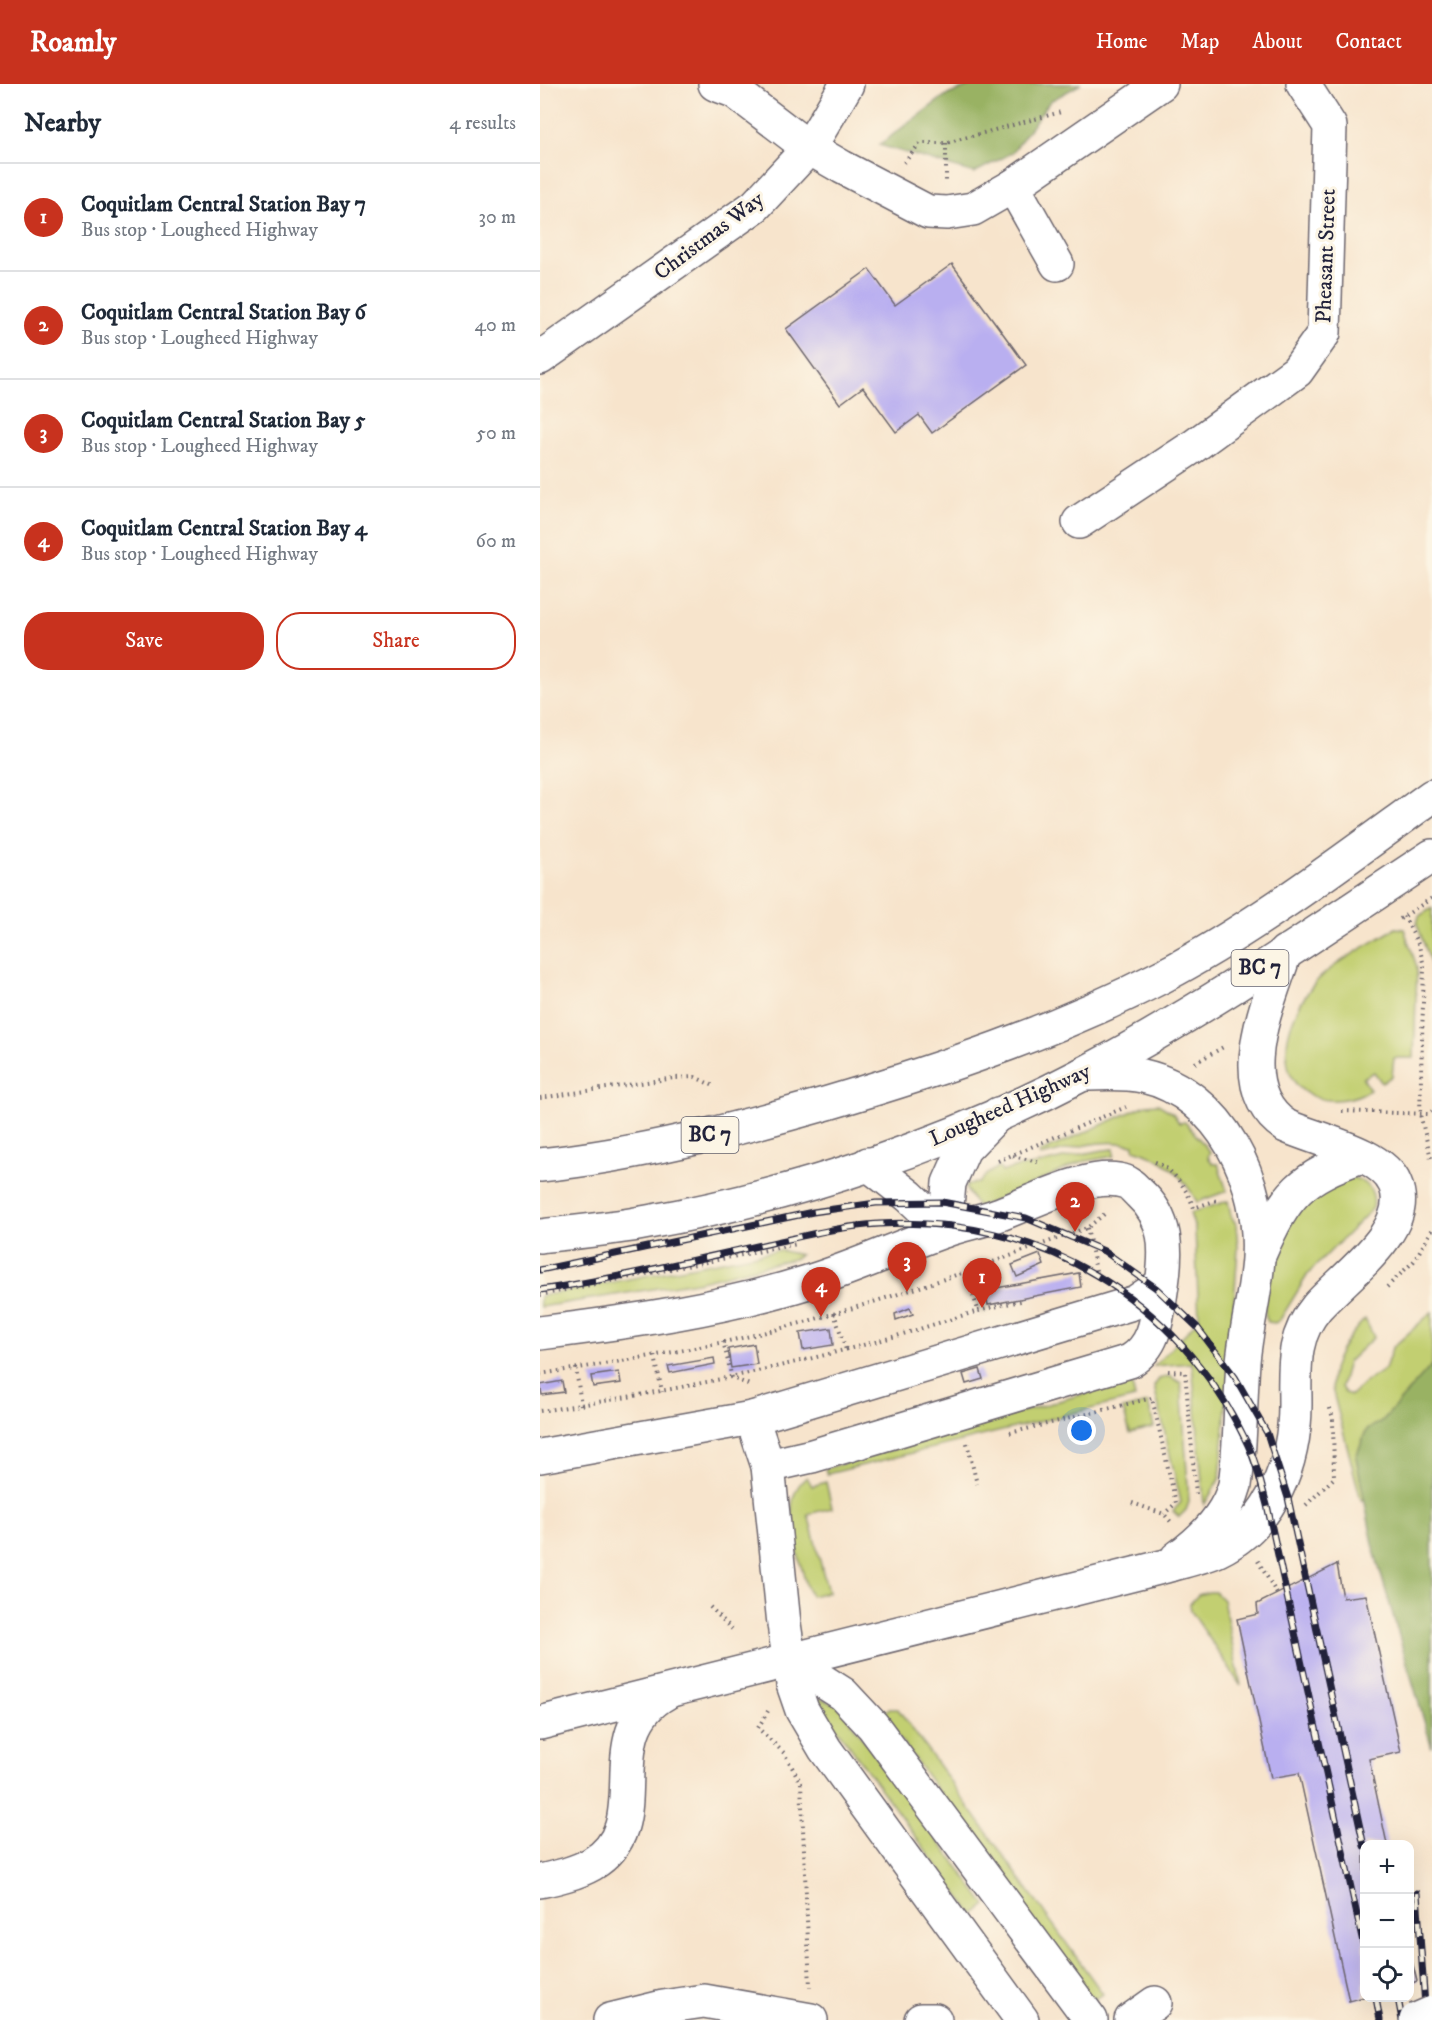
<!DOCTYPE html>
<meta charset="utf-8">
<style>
:root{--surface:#fff;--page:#f2f2f3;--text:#1f2937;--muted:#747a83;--line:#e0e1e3;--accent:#c8321e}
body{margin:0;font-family:"IM FELL DW Pica",serif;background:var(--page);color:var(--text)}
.controls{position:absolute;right:18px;bottom:18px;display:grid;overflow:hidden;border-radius:12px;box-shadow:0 6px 24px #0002}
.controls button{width:54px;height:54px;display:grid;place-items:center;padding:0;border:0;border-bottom:2px solid var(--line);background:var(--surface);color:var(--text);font:30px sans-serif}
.you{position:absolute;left:542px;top:1347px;width:21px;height:21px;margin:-15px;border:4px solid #fff;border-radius:50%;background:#1a73e8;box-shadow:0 0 0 9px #1a73e833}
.badge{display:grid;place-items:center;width:39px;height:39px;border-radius:50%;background:var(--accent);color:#fff;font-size:20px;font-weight:700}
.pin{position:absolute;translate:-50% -50px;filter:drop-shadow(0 2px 3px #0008)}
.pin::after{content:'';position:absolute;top:32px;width:21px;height:18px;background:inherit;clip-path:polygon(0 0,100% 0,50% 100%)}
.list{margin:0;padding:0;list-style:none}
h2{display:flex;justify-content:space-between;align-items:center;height:78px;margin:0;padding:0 24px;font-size:26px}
h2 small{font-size:20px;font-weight:400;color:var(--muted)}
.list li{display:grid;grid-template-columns:39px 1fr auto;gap:18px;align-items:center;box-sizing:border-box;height:108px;padding:0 24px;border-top:2px solid var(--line)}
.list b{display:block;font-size:22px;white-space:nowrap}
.list p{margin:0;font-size:20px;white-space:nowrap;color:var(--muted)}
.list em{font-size:20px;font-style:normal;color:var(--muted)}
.actions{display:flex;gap:12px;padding:18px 24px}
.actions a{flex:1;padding:14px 0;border:2px solid var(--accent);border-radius:24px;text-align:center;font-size:21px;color:var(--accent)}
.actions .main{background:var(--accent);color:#fff}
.icon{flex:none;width:33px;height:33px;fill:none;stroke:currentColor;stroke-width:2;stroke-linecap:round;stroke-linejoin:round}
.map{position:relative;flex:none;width:892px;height:1936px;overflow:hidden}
header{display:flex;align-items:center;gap:36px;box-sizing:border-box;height:84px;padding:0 30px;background:var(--accent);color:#fff}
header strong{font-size:28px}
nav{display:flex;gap:33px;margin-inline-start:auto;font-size:21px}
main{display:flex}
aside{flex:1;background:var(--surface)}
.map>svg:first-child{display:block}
</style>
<header>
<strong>Roamly</strong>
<nav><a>Home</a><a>Map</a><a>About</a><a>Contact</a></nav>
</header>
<main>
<aside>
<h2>Nearby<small>4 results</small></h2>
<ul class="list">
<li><span class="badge">1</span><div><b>Coquitlam Central Station Bay 7</b><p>Bus stop · Lougheed Highway</p></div><em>30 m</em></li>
<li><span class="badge">2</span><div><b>Coquitlam Central Station Bay 6</b><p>Bus stop · Lougheed Highway</p></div><em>40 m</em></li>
<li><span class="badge">3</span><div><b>Coquitlam Central Station Bay 5</b><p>Bus stop · Lougheed Highway</p></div><em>50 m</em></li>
<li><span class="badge">4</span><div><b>Coquitlam Central Station Bay 4</b><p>Bus stop · Lougheed Highway</p></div><em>60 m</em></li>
</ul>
<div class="actions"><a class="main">Save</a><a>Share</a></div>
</aside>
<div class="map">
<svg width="892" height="1936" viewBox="0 0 892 1936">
<rect width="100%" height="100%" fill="#fcf5e5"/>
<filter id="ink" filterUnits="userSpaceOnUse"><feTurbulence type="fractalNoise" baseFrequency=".0167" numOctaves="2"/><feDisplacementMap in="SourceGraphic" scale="12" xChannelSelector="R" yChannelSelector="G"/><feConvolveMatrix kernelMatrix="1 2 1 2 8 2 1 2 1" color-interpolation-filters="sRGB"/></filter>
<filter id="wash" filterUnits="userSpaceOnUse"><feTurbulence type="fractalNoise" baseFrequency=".008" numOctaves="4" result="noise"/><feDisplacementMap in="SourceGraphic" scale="24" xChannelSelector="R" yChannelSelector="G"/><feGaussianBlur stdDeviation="1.35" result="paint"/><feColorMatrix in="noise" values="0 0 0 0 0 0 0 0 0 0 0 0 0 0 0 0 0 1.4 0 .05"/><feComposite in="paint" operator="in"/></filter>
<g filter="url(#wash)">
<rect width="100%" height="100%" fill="#f7e4cc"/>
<g fill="#c2cf71" stroke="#727856" stroke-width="1.5">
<path d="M892,824v59l-15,-43 2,-8z"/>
<path d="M856,844l8,1 13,38 -3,91h-20l-2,18 -10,7 -8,-11 -11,6 7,12c-32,19 -81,13 -83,-33 -2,-25 9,-48 23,-68 17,-24 61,-45 86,-61z"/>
<path d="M618,1020l15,9 6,10 6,-1 25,30 -2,5 5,7h5l9,27 -30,11c-15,-28 -33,-44 -63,-53v-4c-33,-8 -61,4 -94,11l-1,-3 107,-48z"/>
<path d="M574,1065v7l-33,6 -103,46 -12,-19 1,-5 12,-1 8,-9 12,-7 3,5c13,-6 23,-5 37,-8 25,-6 49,-13 75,-15z"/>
<path d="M810,1093c17,3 26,14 23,31l-65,66 -28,46 -5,3 -7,-1c-15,-27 22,-115 47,-131 10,-6 24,-10 35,-14z"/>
<path d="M688,1117l3,15 5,8 2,24 -8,110 -10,120 -16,27 -12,-142 -38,3 45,-47 -4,-90 -5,-16z"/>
<path d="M239,1166l21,5 -3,3 -101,24 -156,25v-11z"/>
<path d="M892,1228v54l-48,53 -18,12 -10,26 9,43h-4l-29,-112c-3,-25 15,-51 33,-69l9,18 -26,25 -7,25 4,6 6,2 13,-12 21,-14 7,-21z"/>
<path d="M629,1292l12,7 8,119 -3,8 -7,7 -6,-6 8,-9 -27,-116 5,-7z"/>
<path d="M591,1296l4,18 -308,76 -2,-5z"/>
<path d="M608,1319l6,24 -24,6 -7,-24z"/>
<path d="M267,1393l5,9 14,-4 6,26 -24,6 20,78 -17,4 -5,-11c-7,-31 -29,-86 1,-108z"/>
<path d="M669,1508h6l8,8 18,86 -50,-75 -1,-7 8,-9z"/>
<path d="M279,1614l20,8 147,199 -13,10 -155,-212z"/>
<path d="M349,1625h9l205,285 -12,8 -204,-281 -3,-9z"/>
</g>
<g fill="#99b263" stroke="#5e6a4f" stroke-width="1.5">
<path d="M435,0h106l-31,17 -38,52 -38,20 -95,-28 66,-49z"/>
<path d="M892,1281v383l-57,-194 -19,-97 10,-26 18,-12z"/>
</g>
<g id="blocks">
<g fill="#b9aff0">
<path d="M412,180l74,101 -94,68 -13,-18 -23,17 -33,-45 -23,17 -54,-75 83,-60 26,36z"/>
<path d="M500,1170l4,11 -27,12 -5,-12z"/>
<path d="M539,1189l2,14 -93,18 -3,-15z"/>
<path d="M370,1224l3,6 -17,6 -1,-6z"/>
<path d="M291,1244l2,17 -30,5 -3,-17z"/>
<path d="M214,1260l3,20 -26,4 -3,-19z"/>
<path d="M174,1274l1,6 -45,9 -2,-7z"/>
<path d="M440,1285l3,10 -17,5 -3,-10z"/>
<path d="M79,1288l2,11 -28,4 -2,-11z"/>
<path d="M22,1297l2,11 -22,3 -2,-10z"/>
<path d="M797,1480l6,34 23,-3 35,157 -32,7 18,85h-23v153l-15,4 -50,-228 -28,5 -34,-159 21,-5 -1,-10z"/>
<path d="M870,1869l7,28 -7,3z"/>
</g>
</g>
</g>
<g filter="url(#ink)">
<use href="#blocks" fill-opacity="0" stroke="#6d666e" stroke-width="1.5"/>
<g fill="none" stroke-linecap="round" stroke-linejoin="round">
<defs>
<g id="minor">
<path d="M175,0l19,7 75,57 33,19 86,45 19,1 26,-4 40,-23 148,-102"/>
<path d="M473,102l44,78"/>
<path d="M0,274l215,-152 54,-58 38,-64"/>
<path d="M539,438l115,-76 103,-75 27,-38 6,-207 -27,-42"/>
<path d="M543,990c20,0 40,-2 60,2 79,18 120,107 115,182 -2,35 -12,69 -15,104 -3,41 -2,82 -8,123 -8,30 -33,55 -58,73"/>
<path d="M328,1080l41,32 36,34"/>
<path d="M405,1146l4,-47 15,-34 34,-35"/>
<path d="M720,1169c26,-60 41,-76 102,-97"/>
<path d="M0,1249c89,-11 182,-24 268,-51 46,-14 90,-35 136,-51 15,-6 32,-9 48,-14 34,-11 99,-48 134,-35 4,1 10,8 13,11 29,26 28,57 23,92 -5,29 -4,59 -32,76l-318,95 -44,10"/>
<path d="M212,1334l16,48 16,158 9,60 9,26 23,39 197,271"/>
<path d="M0,1372l212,-38 384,-116 25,-17"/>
<path d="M248,1575l55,35 30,32 218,294"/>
<path d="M0,1639l626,-157c17,-5 37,-9 52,-16 54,-26 77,-88 77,-145 0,-37 -4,-67 22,-98 26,-30 98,-78 78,-123 -13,-31 -78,-44 -109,-58 -58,-39 -17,-123 -1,-174"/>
<path d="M0,1797c18,-4 36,-8 52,-17 68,-40 0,-130 74,-171"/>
<path d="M70,1936l53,-13 41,-6 107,19"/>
<path d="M381,1936h14"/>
<path d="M591,1936l24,-17"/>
</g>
<g id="major">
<path d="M0,1081c98,-10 193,-35 288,-62 115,-34 228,-72 335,-127 95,-50 182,-117 269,-180"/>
<path d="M0,1152c36,-4 72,-7 108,-14 150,-27 302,-78 437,-149 120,-63 234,-142 347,-217"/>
</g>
</defs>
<use href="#minor" stroke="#6d666e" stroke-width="36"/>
<use href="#major" stroke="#6d666e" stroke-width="36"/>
<g stroke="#6d666e" stroke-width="4" stroke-dasharray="1.5 4.5" stroke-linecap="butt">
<path d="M406,59v39"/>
<path d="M364,79l16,-20h26l115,-31"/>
<path d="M864,832l15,30 5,20 -4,148 12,48"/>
<path d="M860,835l32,-21"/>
<path d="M655,979l30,-17"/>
<path d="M0,1014l134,-20 21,-1 21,10"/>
<path d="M802,1027l86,3 4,-3"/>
<path d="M473,1072l25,6"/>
<path d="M458,1077l128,-54"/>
<path d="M615,1078c19,7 32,28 39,46l26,-9"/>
<path d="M547,1144l11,52"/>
<path d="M426,1188l12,38"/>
<path d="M847,1203l27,-26 18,-31"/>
<path d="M0,1211l257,-51"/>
<path d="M294,1229l12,37"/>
<path d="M183,1257l9,37 18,7"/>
<path d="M115,1272l7,36"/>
<path d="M36,1284l5,37"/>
<path d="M628,1287l17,1 11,122"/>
<path d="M0,1290c65,-10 129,-20 193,-34 117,-27 230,-66 342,-108l12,-4 20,-16"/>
<path d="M0,1327c111,-16 219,-38 327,-67 52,-13 101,-33 154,-43"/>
<path d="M470,1349l142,-35 24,105 -12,11"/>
<path d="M427,1359l10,41"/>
<path d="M592,1419l32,11 7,8"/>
<path d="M766,1421l28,-27 -1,-60 -4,-13"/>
<path d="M718,1477l19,33"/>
<path d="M170,1523l22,22"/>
<path d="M228,1627l-10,17 26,25 17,30 9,204"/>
</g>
<use href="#minor" stroke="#fff" stroke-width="33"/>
<use href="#major" stroke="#fff" stroke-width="33"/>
<defs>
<g id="rail">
<path d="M0,1186l273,-58 63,-9 66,-1 84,16 78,33 52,37 41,39 38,50 32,56 21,65 76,348"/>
<path d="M0,1206c76,-11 152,-30 227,-46 37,-8 74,-18 112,-20 159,-10 298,74 367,217 10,19 15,43 21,64l97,442"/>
<path d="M877,1809l9,127"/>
<path d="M836,1914l4,22"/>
<path d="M858,1914l4,22"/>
</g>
</defs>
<use href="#rail" stroke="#22223b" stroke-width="7"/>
<use href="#rail" stroke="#fcf5e5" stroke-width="4.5" stroke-dasharray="14" stroke-linecap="butt"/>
<defs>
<path id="major-bridge" d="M876,1936l16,-7"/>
</defs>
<use href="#major-bridge" stroke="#6d666e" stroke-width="36" stroke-linecap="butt"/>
<use href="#major-bridge" stroke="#fff" stroke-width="33"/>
</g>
</g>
<g text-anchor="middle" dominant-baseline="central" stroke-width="6" stroke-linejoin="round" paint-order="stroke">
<g fill="#fcf5e5" stroke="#63616e" stroke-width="1.5">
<rect x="691.5" y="866" width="57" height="36" rx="4.5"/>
<rect x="141.5" y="1033" width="57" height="36" rx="4.5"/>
</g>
<g font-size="21" font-weight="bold" fill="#22223b">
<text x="720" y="884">BC 7</text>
<text x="170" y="1051">BC 7</text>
</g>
<g font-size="22" fill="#22223b" stroke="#fcf5e5">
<text transform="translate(169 152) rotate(-37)">Christmas Way</text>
<text transform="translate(786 172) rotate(-88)">Pheasant Street</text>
<text transform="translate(470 1021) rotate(-24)">Lougheed Highway</text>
</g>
</g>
</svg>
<div class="controls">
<button>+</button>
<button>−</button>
<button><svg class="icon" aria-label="locate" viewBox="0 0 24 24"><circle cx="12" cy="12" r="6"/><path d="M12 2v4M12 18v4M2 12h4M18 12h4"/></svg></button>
</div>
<div class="you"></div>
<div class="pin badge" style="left:442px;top:1224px">1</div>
<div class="pin badge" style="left:535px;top:1148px">2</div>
<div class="pin badge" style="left:367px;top:1208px">3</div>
<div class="pin badge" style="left:281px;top:1233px">4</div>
</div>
</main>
